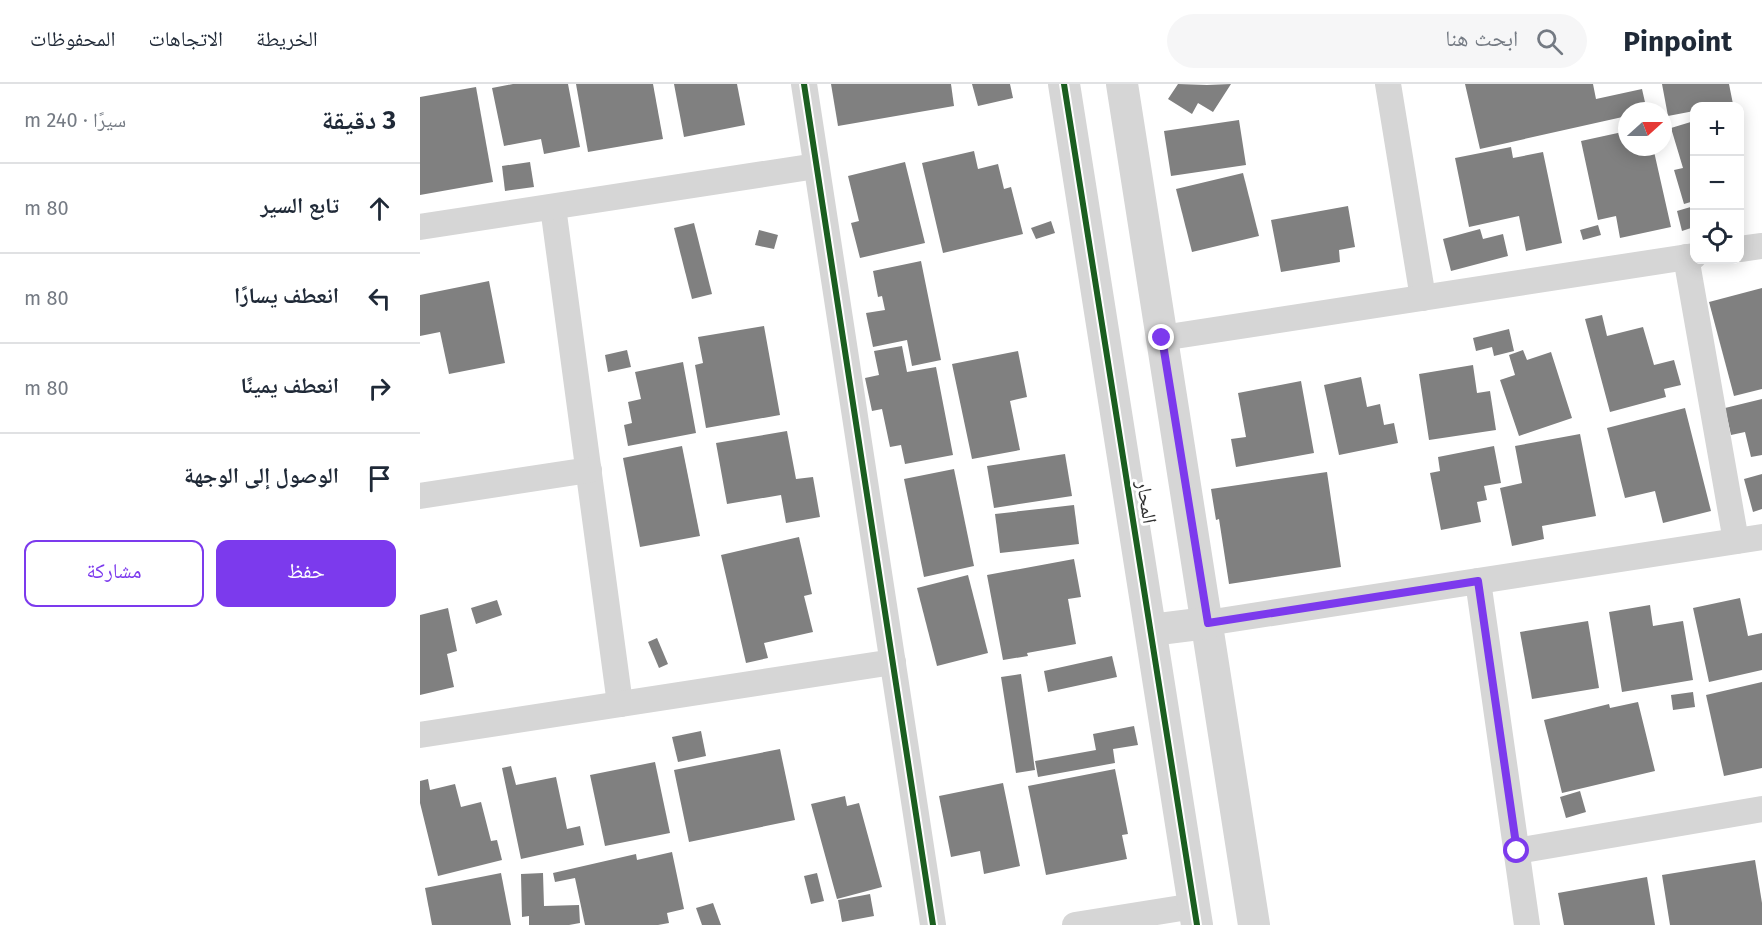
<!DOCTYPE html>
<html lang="ar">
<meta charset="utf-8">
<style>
body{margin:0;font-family:"Fira Sans","Noto Naskh Arabic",sans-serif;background:#f6f6f7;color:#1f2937;direction:rtl}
.controls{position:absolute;right:18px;top:18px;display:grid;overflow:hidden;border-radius:12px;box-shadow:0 3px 15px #0003}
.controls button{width:54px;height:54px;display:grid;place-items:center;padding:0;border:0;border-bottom:2px solid #e0e1e3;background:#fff;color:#1f2937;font:30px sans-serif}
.compass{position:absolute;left:1198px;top:18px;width:54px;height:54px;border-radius:50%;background:#fff;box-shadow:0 3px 15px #0003;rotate:69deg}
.stop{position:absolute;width:18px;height:18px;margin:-14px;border:4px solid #7c3aed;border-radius:50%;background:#fff}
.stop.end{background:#7c3aed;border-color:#fff;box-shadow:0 2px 6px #0008}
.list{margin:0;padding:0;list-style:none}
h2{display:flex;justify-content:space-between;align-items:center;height:78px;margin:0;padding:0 24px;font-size:26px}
h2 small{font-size:20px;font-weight:400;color:#747a83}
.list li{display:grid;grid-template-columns:39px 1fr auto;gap:18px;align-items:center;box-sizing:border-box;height:90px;padding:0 24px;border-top:2px solid #e0e1e3}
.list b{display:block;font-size:22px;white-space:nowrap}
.list em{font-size:20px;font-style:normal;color:#747a83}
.actions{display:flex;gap:12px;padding:18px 24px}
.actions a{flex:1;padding:14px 0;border:2px solid #7c3aed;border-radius:12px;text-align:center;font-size:21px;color:#7c3aed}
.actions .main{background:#7c3aed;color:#fff}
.icon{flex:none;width:33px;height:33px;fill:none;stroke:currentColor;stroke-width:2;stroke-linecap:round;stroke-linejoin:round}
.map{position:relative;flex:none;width:1342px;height:841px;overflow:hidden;direction:ltr}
header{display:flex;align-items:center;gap:36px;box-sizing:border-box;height:84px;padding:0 30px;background:#fff;border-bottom:2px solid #e0e1e3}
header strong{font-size:28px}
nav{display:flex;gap:33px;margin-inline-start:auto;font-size:21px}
.search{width:420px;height:54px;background:#f6f6f7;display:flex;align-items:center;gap:15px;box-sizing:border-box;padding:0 21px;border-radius:33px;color:#747a83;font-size:22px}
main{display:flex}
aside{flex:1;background:#fff}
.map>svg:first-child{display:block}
.building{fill:#808080}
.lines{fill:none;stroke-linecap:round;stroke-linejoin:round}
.minor{stroke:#d6d6d6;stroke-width:26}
.tertiary{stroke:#d6d6d6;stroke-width:32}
.cycleway-casing{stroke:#fff;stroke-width:10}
.cycleway{stroke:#1b5e20;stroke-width:6}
.route{stroke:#7c3aed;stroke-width:8}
.labels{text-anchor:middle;stroke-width:6;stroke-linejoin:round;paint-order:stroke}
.street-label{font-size:20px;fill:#323232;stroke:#fff}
</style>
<header>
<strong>Pinpoint</strong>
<div class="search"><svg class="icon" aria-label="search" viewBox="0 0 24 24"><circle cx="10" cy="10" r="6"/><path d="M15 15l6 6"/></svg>ابحث هنا</div>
<nav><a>الخريطة</a><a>الاتجاهات</a><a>المحفوظات</a></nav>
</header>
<main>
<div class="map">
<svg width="1342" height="841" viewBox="0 0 1342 841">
<rect width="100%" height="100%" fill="#fff"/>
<g class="building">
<polygon points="93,0 148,0 160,63 124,70 121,55 84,62 72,4"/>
<polygon points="156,0 233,0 243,55 168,68"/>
<polygon points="254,0 317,0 325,41 264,53"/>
<polygon points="411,0 531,0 534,22 418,42"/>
<polygon points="552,0 590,0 593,14 558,22"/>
<polygon points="758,0 787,1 811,0 793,28 778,19 772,30 748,15"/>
<polygon points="1045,0 1173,0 1176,15 1222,5 1227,27 1207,27 1207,32 1060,65"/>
<polygon points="1242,0 1309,0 1313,20 1300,22 1274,22 1274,27 1248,32"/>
<polygon points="56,3 73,98 0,111 0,13"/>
<polygon points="819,36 826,81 751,92 744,47"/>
<polygon points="1274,37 1274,117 1264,120 1254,86 1263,84 1251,44"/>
<polygon points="1207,47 1207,63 1233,63 1251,143 1200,154 1196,132 1178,136 1161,57"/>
<polygon points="1091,63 1093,74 1123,68 1142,159 1106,167 1099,132 1049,143 1035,74"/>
<polygon points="554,67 558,85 578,80 584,105 591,103 603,150 523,169 502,79"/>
<polygon points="110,78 114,103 85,107 82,82"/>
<polygon points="485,78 505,159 440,174 431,139 439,137 428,92"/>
<polygon points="823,89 839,152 772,168 756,105"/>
<polygon points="928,122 935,163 919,166 920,178 861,188 851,136"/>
<polygon points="1274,122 1274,143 1262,147 1257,127"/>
<polygon points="631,137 635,149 616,155 611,144"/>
<polygon points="274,139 292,210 272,215 254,144"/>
<polygon points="1178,141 1181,151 1163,156 1160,146"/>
<polygon points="1060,145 1063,155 1083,150 1088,172 1031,187 1023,155"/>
<polygon points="339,146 358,151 354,165 335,161"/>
<polygon points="501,177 521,276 492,282 487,256 453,263 446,229 465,226 462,212 458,213 453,187"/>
<polygon points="69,197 85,279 29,290 20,248 0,252 0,211"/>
<polygon points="1342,204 1342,305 1314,312 1289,218"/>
<polygon points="1182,231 1187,252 1223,243 1234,281 1254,276 1261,301 1244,305 1246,313 1190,328 1165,235"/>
<polygon points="344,242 360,331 286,344 275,281 283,279 278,253"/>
<polygon points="1089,245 1094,267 1074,272 1072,263 1056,267 1053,254"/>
<polygon points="482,262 487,288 516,283 533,371 485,380 481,361 470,363 462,325 452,327 445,294 459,291 454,267"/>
<polygon points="207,266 211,283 188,288 185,271"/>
<polygon points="1103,266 1107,276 1131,268 1152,334 1099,352 1080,296 1095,291 1089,271"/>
<polygon points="598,267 607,313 590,317 600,366 552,375 532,280"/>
<polygon points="263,278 276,349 208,362 204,341 212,339 208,318 221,315 215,288"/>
<polygon points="1053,281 1057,309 1070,307 1076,346 1009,356 999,290"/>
<polygon points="941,293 947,323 960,320 964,341 974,339 978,359 919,371 904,301"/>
<polygon points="881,297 894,369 816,383 811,355 826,353 818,309"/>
<polygon points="1342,315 1342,371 1331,373 1325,348 1311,351 1305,324"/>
<polygon points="1265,324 1291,427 1243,439 1235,407 1205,414 1187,344"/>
<polygon points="367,347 376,395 393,393 400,433 366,439 361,411 307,420 296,359"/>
<polygon points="1160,350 1176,432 1122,442 1124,455 1092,462 1080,404 1102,399 1095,362"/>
<polygon points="262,362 280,452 220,463 203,374"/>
<polygon points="1074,362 1081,399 1064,402 1067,416 1057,418 1061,438 1021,446 1010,389 1020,387 1018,373"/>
<polygon points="645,370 652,412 574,424 567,382"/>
<polygon points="534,385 554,482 504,493 484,395"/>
<polygon points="907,388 921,483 809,500 799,435 796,436 791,405"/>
<polygon points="1342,390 1342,425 1333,428 1324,395"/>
<polygon points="654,421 659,460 580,469 575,430"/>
<polygon points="379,453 392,510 384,512 393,548 344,559 348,574 326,579 301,471"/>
<polygon points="654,475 661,513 648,515 656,560 607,569 608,572 583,576 567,491"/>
<polygon points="548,491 568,569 517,582 497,504"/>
<polygon points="1320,514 1328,552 1342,549 1342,586 1289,598 1273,524"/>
<polygon points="77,516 82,531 56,540 51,524"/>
<polygon points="1230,521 1233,542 1263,537 1273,596 1202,608 1189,528"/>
<polygon points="28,524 37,567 27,570 34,603 0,611 0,531"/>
<polygon points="1168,537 1179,604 1112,615 1100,548"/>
<polygon points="237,554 248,580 239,584 228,558"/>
<polygon points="692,572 697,593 628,608 624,587"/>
<polygon points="601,590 615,686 596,689 581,593"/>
<polygon points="1342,598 1342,684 1304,692 1286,611"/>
<polygon points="1273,608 1275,623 1253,626 1251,611"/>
<polygon points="1218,618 1235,687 1142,709 1124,636 1189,620 1190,624"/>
<polygon points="714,642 718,661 693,665 695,679 618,693 615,677 676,666 673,650"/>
<polygon points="281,647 286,672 258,678 252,653"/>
<polygon points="360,665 375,736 269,758 254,686"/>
<polygon points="235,678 250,749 185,762 170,691"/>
<polygon points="91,682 96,701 136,693 147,745 160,742 164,761 101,775 82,684"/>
<polygon points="695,685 708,750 702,751 707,775 626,791 608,702"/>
<polygon points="8,695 10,706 35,700 41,723 61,718 71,757 77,756 82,776 18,792 0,719 0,697"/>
<polygon points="583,699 600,782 564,790 560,767 531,773 519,712"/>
<polygon points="1160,707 1166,728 1146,734 1140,713"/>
<polygon points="425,712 427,722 439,719 462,803 417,815 391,720"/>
<polygon points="252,768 264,825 247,829 249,839 238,841 165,841 155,794 135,798 133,789 216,770 217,776"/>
<polygon points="1335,776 1342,819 1342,841 1250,841 1242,791"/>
<polygon points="81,789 91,841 12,841 5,804"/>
<polygon points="123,789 124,822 159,821 160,839 149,841 109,841 109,832 102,833 101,790"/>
<polygon points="397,789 404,817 391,820 384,792"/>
<polygon points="1227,793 1235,841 1144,841 1138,809"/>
<polygon points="450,810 454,832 422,838 418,816"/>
<polygon points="293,819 301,841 282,841 276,824"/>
</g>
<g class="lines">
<g class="minor">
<polyline points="384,0 513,841"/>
<polyline points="968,0 1003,214"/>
<polyline points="133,123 200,620"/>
<polyline points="0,143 396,82"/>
<polyline points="1320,165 1342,162"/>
<polyline points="1266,173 1316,457"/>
<polyline points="742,254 1274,172"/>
<polyline points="0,412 169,386"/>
<polyline points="1058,497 1107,841"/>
<polyline points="787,539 1342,453"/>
<polyline points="0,651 473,578"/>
<polyline points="1097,767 1342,725"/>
<polyline points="655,841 774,822"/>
</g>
<g class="tertiary">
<polyline points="644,0 777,841"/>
<polyline points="702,0 834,841"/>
<polyline points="731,546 787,539"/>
</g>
<defs>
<g id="cycleway">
<polyline points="384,0 513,841"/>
<polyline points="644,0 777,841"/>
</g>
</defs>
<use href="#cycleway" class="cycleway-casing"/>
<use href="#cycleway" class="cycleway"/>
</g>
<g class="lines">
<polyline class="route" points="742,254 788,539 1058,497 1097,767"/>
</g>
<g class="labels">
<g class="street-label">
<text transform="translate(727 418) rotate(81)" y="7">المحار</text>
</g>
</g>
</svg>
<div class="controls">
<button>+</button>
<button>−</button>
<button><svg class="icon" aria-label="locate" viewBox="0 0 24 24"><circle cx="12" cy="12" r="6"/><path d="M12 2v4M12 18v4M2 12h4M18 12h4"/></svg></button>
</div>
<svg class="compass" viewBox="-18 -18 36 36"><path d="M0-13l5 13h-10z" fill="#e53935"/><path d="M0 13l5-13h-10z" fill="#747a83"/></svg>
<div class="stop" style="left:1097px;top:767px"></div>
<div class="stop end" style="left:742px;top:254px"></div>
</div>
<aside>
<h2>3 دقيقة<small>سيرًا · 240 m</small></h2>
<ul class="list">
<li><svg class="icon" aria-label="ahead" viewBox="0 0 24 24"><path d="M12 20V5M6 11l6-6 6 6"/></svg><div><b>تابع السير</b></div><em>80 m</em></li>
<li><svg class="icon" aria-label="left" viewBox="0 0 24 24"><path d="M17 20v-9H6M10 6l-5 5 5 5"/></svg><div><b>انعطف يسارًا</b></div><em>80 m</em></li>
<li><svg class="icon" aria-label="right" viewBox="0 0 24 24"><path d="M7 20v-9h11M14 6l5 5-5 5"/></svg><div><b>انعطف يمينًا</b></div><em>80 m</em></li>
<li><svg class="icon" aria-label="arrive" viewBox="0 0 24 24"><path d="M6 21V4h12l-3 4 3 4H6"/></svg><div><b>الوصول إلى الوجهة</b></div></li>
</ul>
<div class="actions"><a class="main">حفظ</a><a>مشاركة</a></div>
</aside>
</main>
